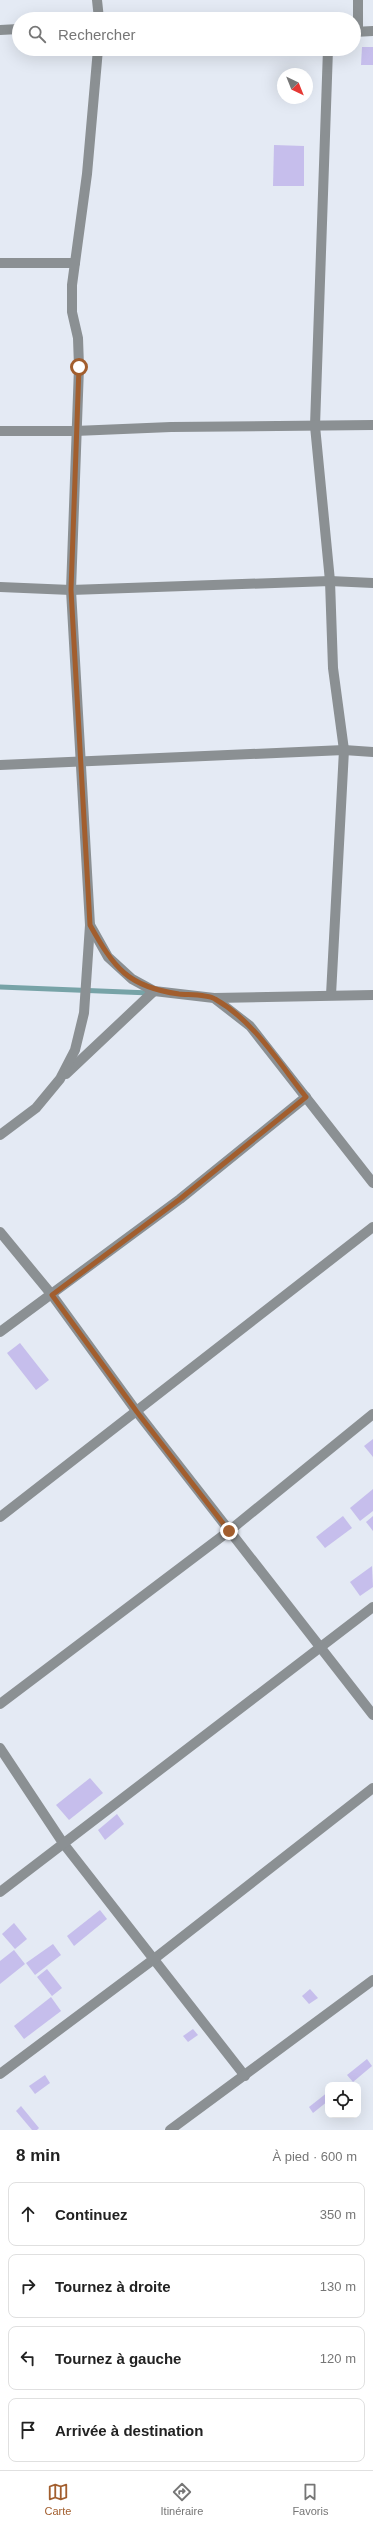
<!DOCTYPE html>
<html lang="fr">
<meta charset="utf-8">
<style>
body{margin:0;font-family:Helvetica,sans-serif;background:#f2f2f2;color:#222}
.controls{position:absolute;right:12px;bottom:12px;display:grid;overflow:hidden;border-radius:8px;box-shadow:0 4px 16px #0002}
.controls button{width:36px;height:36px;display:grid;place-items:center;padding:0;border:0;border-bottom:1px solid #e0e0e0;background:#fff;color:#222;font:20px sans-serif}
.compass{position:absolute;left:277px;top:68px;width:36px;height:36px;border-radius:50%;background:#fff;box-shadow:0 4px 16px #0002;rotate:137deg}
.stop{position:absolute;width:12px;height:12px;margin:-9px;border:3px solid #a25e2e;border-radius:50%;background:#fff}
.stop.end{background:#a25e2e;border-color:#fff;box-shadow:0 1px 4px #0008}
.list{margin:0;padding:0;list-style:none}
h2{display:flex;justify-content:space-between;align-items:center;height:52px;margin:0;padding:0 16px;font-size:17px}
h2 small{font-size:13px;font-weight:400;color:#767676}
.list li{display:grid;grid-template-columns:26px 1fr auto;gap:12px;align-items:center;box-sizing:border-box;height:64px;margin:0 8px 8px;padding:0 8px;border:1px solid #e0e0e0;border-radius:8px}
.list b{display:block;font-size:15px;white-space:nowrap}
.list em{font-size:13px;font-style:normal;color:#767676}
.icon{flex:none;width:22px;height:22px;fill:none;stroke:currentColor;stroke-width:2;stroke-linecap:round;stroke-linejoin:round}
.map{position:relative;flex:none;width:373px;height:2130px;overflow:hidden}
.search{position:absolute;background:#fff;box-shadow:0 4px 16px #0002;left:12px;right:12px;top:12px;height:44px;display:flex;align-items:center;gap:10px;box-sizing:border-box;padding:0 14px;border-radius:22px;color:#767676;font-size:15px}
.sheet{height:340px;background:#fff}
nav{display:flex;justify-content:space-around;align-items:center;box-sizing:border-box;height:56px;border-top:1px solid #e0e0e0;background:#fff;font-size:11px;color:#767676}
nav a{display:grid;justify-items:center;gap:2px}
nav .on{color:#a25e2e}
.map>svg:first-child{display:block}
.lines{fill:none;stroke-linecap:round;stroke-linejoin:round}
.stream{stroke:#77a3a7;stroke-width:5}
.building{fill:#c6beec}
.minor{stroke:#8b9093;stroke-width:10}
.route{stroke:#a25e2e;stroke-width:5}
</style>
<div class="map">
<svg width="373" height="2130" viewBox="0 0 373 2130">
<rect width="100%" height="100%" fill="#e4eaf4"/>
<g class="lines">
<polyline class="stream" points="0,987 150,993"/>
</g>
<g class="building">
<polygon points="362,47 373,47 373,65 361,65"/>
<polygon points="274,145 304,146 304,186 273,186"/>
<polygon points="20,1343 49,1380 36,1390 7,1353"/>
<polygon points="373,1439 373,1457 364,1446"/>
<polygon points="373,1489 373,1511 360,1521 350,1508"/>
<polygon points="343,1516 352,1528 325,1548 316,1537"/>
<polygon points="373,1516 373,1531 366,1522"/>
<polygon points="372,1566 373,1587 360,1596 350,1582"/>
<polygon points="90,1778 103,1793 69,1820 56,1805"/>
<polygon points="117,1814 124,1824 105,1840 98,1830"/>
<polygon points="100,1910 107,1919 74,1946 67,1936"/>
<polygon points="14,1923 27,1939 15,1949 2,1934"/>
<polygon points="53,1944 61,1955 35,1975 26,1963"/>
<polygon points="14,1950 25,1964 0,1984 0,1961"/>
<polygon points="47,1969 62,1988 52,1996 37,1977"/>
<polygon points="310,1989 318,1998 309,2004 302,1996"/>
<polygon points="51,1997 61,2011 24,2039 14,2026"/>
<polygon points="193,2029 198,2035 188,2042 183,2036"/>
<polygon points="367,2059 372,2066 353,2082 347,2075"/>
<polygon points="45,2075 50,2083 35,2094 29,2086"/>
<polygon points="328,2092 328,2101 313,2113 309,2107"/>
<polygon points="21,2106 39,2128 37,2130 32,2130 16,2111"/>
</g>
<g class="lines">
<g class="minor">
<polyline points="97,0 99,19"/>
<polyline points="0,30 19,29"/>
<polyline points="354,32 373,31"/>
<polyline points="358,32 358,0"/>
<polyline points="328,49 315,426 330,581 333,668 344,750 331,995"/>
<polyline points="0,263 75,263"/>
<polyline points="0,431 75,431 171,427 373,425"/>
<polyline points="0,587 71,590 330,581 373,583"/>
<polyline points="0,765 344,750 373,752"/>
<polyline points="90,925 108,957 132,979 154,991 214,998 250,1026 373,1183"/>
<polyline points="214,998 373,995"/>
<polyline points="66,1074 154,991"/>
<polyline points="0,1135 36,1108 60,1079 75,1050 84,1013 90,925 71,590 79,367 78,338 72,312 72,285 87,174 98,49"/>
<polyline points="0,1232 52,1295 137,1412 373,1715"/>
<polyline points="0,1332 180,1199 306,1097"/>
<polyline points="0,1517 373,1227"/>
<polyline points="0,1704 229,1531 373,1414"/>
<polyline points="0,1748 63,1843 245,2076"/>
<polyline points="0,1892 373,1607"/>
<polyline points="0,2074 154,1959 373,1788"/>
<polyline points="170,2130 373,1980"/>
</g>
</g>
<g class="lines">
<path class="route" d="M79,367L71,590L90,925C114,968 128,987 179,994C189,995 207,994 215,999C254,1021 279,1063 306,1097L180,1199L52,1295L137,1412L229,1531"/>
</g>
</svg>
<div class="controls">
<button><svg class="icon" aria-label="locate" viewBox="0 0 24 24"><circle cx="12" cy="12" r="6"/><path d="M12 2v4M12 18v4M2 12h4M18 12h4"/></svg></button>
</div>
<svg class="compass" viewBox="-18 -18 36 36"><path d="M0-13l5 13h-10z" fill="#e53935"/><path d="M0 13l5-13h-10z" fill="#767676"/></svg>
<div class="stop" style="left:79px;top:367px"></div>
<div class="stop end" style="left:229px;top:1531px"></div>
<div class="search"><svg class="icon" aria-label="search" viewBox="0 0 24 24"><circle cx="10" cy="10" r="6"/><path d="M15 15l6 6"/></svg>Rechercher</div>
</div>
<section class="sheet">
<h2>8 min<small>À pied · 600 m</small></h2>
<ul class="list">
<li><svg class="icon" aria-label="ahead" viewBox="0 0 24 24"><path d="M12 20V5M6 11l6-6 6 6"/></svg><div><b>Continuez</b></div><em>350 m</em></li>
<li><svg class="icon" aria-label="right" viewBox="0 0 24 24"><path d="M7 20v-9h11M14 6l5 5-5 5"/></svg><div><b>Tournez à droite</b></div><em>130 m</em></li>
<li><svg class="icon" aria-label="left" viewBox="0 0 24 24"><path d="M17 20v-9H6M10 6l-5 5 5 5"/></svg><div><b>Tournez à gauche</b></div><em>120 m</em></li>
<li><svg class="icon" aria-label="arrive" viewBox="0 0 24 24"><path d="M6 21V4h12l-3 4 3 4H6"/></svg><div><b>Arrivée à destination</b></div></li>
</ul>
</section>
<nav>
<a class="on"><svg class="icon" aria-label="map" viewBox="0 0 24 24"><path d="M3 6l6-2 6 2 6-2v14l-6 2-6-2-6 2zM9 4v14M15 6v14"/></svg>Carte</a>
<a><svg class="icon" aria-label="directions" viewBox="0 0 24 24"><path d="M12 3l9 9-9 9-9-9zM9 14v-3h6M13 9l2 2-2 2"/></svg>Itinéraire</a>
<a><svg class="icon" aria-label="saved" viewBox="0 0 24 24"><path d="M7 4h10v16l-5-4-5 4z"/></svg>Favoris</a>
</nav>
